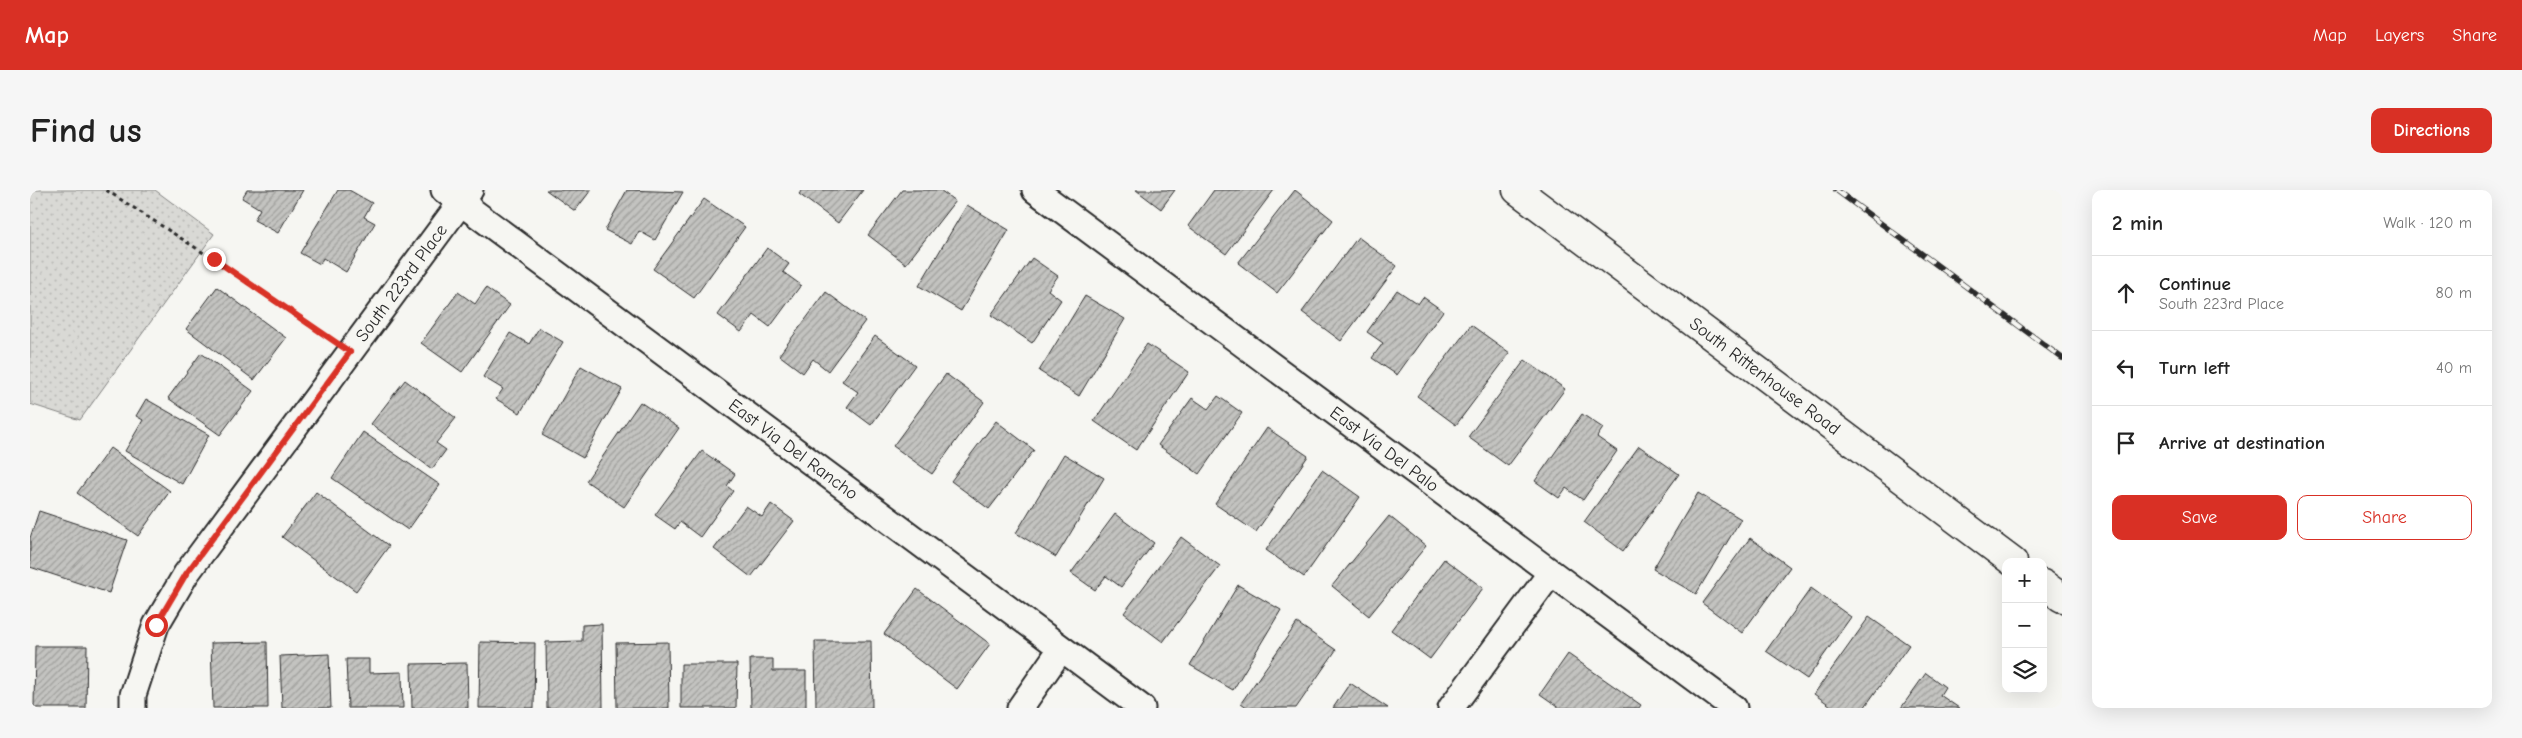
<!DOCTYPE html>
<meta charset="utf-8">
<style>
body{margin:0;font-family:"Comic Neue",sans-serif;background:#f6f6f6;color:#222}
.controls{position:absolute;right:15px;bottom:15px;display:grid;overflow:hidden;border-radius:10px;box-shadow:0 5px 20px #0002}
.controls button{width:45px;height:45px;display:grid;place-items:center;padding:0;border:0;border-bottom:1px solid #e0e0e0;background:#fff;color:#222;font:25px sans-serif}
.stop{position:absolute;width:15px;height:15px;margin:-11px;border:4px solid #d93025;border-radius:50%;background:#fff}
.stop.end{background:#d93025;border-color:#fff;box-shadow:0 1px 5px #0008}
.list{margin:0;padding:0;list-style:none}
h2{display:flex;justify-content:space-between;align-items:center;height:65px;margin:0;padding:0 20px;font-size:21px}
h2 small{font-size:16px;font-weight:400;color:#767676}
.list li{display:grid;grid-template-columns:32px 1fr auto;gap:15px;align-items:center;box-sizing:border-box;height:75px;padding:0 20px;border-top:1px solid #e0e0e0}
.list b{display:block;font-size:19px;white-space:nowrap}
.list p{margin:0;font-size:16px;white-space:nowrap;color:#767676}
.list em{font-size:16px;font-style:normal;color:#767676}
.actions{display:flex;gap:10px;padding:15px 20px}
.actions a{flex:1;padding:11px 0;border:1px solid #d93025;border-radius:10px;text-align:center;font-size:18px;color:#d93025}
.actions .main{background:#d93025;color:#fff}
.icon{flex:none;width:28px;height:28px;fill:none;stroke:currentColor;stroke-width:2;stroke-linecap:round;stroke-linejoin:round}
.map{position:relative;flex:none;width:2032px;height:518px;overflow:hidden;border-radius:10px}
header{display:flex;align-items:center;gap:30px;box-sizing:border-box;height:70px;padding:0 25px;background:#d93025;color:#fff}
header strong{font-size:24px}
nav{display:flex;gap:28px;margin-inline-start:auto;font-size:18px}
.intro{display:flex;align-items:center;justify-content:space-between;box-sizing:border-box;height:120px;padding:0 30px}
h1{margin:0;font-size:35px}
.button{padding:12px 22px;border-radius:10px;background:#d93025;color:#fff;font-size:18px;font-weight:700}
main{display:flex;gap:30px;padding:0 30px}
aside{flex:1;background:#fff;border-radius:10px;box-shadow:0 5px 20px #0002}
.map>svg:first-child{display:block}
.park{fill:url(#park-dots);stroke:#828280}
.building{fill:url(#building-hatch);stroke:#2b2b2b}
.lines{fill:none;stroke-linecap:round;stroke-linejoin:round}
.minor-casing{stroke:#2b2b2b;stroke-width:29}
.secondary-casing{stroke:#2b2b2b;stroke-width:31}
.path{stroke:#2b2b2b;stroke-width:3;stroke-dasharray:4 4;stroke-linecap:butt}
.minor{stroke:#f6f6f2;stroke-width:25}
.secondary{stroke:#f6f6f2;stroke-width:28}
.rail-casing{stroke:#2b2b2b;stroke-width:5.5}
.rail{stroke:#f6f6f2;stroke-width:4;stroke-dasharray:11;stroke-linecap:butt}
.route{stroke:#d93025;stroke-width:6}
.labels{text-anchor:middle;stroke-width:4;stroke-linejoin:round;paint-order:stroke}
.street-label{font-size:18px;fill:#2b2b2b;stroke:#f6f6f2}
</style>
<header>
<strong>Map</strong>
<nav><a>Map</a><a>Layers</a><a>Share</a></nav>
</header>
<div class="intro"><h1>Find us</h1><a class="button">Directions</a></div>
<main>
<div class="map">
<svg width="2032" height="518" viewBox="0 0 2032 518">
<defs>
<pattern id="park-dots" width="8" height="8" patternUnits="userSpaceOnUse" patternTransform="scale(1.25)"><rect width="8" height="8" fill="#d9d9d5"/><path d="M2 2h.1M6 6h.1" fill="none" stroke="#babab7" stroke-width="1.8" stroke-linecap="round"/></pattern>
<pattern id="building-hatch" width="6" height="6" patternUnits="userSpaceOnUse" patternTransform="scale(1.25)"><rect width="6" height="6" fill="#c3c3c0"/><path d="M-1 1l2-2M0 6l6-6M5 7l2-2" fill="none" stroke="#9f9f9c"/></pattern>
</defs>
<rect width="100%" height="100%" fill="#f6f6f2"/>
<filter id="ink" filterUnits="userSpaceOnUse"><feTurbulence type="fractalNoise" baseFrequency=".02" numOctaves="2"/><feDisplacementMap in="SourceGraphic" scale="10" xChannelSelector="R" yChannelSelector="G"/><feConvolveMatrix kernelMatrix="1 2 1 2 8 2 1 2 1" color-interpolation-filters="sRGB"/></filter>
<g filter="url(#ink)">
<polygon class="park" points="0,0 125,0 184,44 50,230 0,214"/>
<g class="building">
<polygon points="217,0 273,0 248,43 224,30 230,19 212,8"/>
<polygon points="308,0 319,0 342,13 334,27 345,33 316,82 293,68 290,74 270,63"/>
<polygon points="516,0 561,0 545,21"/>
<polygon points="597,0 653,2 625,50 609,41 602,54 575,40"/>
<polygon points="772,0 833,0 808,33 769,4"/>
<polygon points="872,0 910,0 925,11 876,74 838,45"/>
<polygon points="1106,0 1145,0 1131,19"/>
<polygon points="1184,0 1244,0 1196,64 1158,36"/>
<polygon points="1265,0 1303,30 1247,103 1208,73"/>
<polygon points="674,9 715,37 664,108 623,79"/>
<polygon points="937,15 979,40 931,121 889,96"/>
<polygon points="1328,47 1367,76 1311,151 1272,122"/>
<polygon points="737,58 759,74 753,82 771,95 740,137 724,125 711,142 688,125"/>
<polygon points="1002,68 1028,86 1018,100 1031,110 1002,153 961,125"/>
<polygon points="187,97 256,148 224,190 156,139"/>
<polygon points="456,98 480,115 432,182 391,153 428,102 445,114"/>
<polygon points="1367,100 1388,114 1393,107 1413,121 1367,185 1342,168 1353,153 1337,142"/>
<polygon points="796,102 835,131 798,181 783,169 773,183 749,165"/>
<polygon points="1055,106 1095,129 1049,206 1009,181"/>
<polygon points="1441,135 1480,163 1426,235 1387,206"/>
<polygon points="509,138 533,152 490,223 466,209 473,199 453,187 480,143 499,154"/>
<polygon points="845,146 885,175 841,235 817,217 828,202 812,191"/>
<polygon points="1117,154 1159,182 1106,260 1064,231"/>
<polygon points="171,163 223,201 190,245 138,208"/>
<polygon points="1495,170 1535,199 1478,276 1438,247"/>
<polygon points="551,176 592,199 553,268 512,245"/>
<polygon points="916,184 954,212 902,284 863,256"/>
<polygon points="375,190 426,228 406,253 416,260 402,279 341,234"/>
<polygon points="1188,206 1212,223 1169,284 1128,255 1162,208 1178,219"/>
<polygon points="116,209 179,245 152,294 95,261 113,230 106,226"/>
<polygon points="610,212 649,238 594,317 556,291"/>
<polygon points="1552,224 1573,238 1567,247 1587,261 1553,310 1536,298 1529,308 1505,291"/>
<polygon points="966,231 1004,260 959,319 921,291"/>
<polygon points="1237,238 1278,266 1226,342 1185,314"/>
<polygon points="333,242 410,295 378,340 302,288"/>
<polygon points="1609,256 1649,284 1593,361 1554,332"/>
<polygon points="80,258 140,301 108,346 47,303"/>
<polygon points="672,261 705,284 697,296 703,301 670,347 650,332 645,339 625,325"/>
<polygon points="1034,264 1074,288 1026,367 986,343"/>
<polygon points="1292,280 1330,307 1274,387 1236,360"/>
<polygon points="286,302 359,356 326,401 252,347"/>
<polygon points="1668,303 1711,329 1666,404 1623,379"/>
<polygon points="741,314 764,331 721,387 684,359 716,316 732,327"/>
<polygon points="9,321 97,350 79,403 0,377 0,348"/>
<polygon points="1085,324 1124,353 1091,397 1076,386 1065,400 1041,383"/>
<polygon points="1359,326 1396,356 1339,426 1302,396"/>
<polygon points="1151,347 1190,376 1133,452 1094,423"/>
<polygon points="1720,348 1760,377 1712,443 1672,413"/>
<polygon points="1414,369 1453,398 1400,469 1361,440"/>
<polygon points="1208,395 1251,420 1203,500 1160,475"/>
<polygon points="1781,398 1821,427 1777,489 1736,461"/>
<polygon points="887,399 960,454 927,499 854,444"/>
<polygon points="1839,427 1879,455 1834,518 1804,518 1784,504"/>
<polygon points="1267,433 1306,460 1266,518 1218,518 1211,513"/>
<polygon points="572,434 573,518 517,518 516,452 552,451 552,435"/>
<polygon points="785,451 841,451 842,518 786,518"/>
<polygon points="237,452 238,518 183,518 181,453"/>
<polygon points="450,452 505,453 504,518 449,518"/>
<polygon points="638,452 639,518 587,518 586,453"/>
<polygon points="5,456 57,456 56,518 4,518"/>
<polygon points="299,464 301,518 252,518 250,466"/>
<polygon points="1538,464 1611,515 1609,518 1530,518 1510,504"/>
<polygon points="316,469 339,469 339,483 372,482 373,518 318,518"/>
<polygon points="720,469 743,469 743,481 776,481 776,518 721,518"/>
<polygon points="437,473 438,518 382,518 381,474"/>
<polygon points="651,474 707,474 706,518 651,518"/>
<polygon points="1896,483 1915,497 1910,505 1929,518 1871,518"/>
<polygon points="1320,493 1358,518 1303,518"/>
</g>
<g class="lines">
<defs>
<g id="minor">
<path id="s1" d="M414,0L1112,518"/>
<path id="s2" d="M1005,0L1704,518"/>
<path id="s3" d="M103,518V505L126,435L156,384L440,0"/>
<polyline points="990,518 1031,459"/>
<polyline points="1421,518 1520,384"/>
</g>
<g id="secondary">
<path id="s4" d="M1487,0L1983,372"/>
<polyline points="2013,394 2032,408"/>
</g>
</defs>
<use href="#minor" class="minor-casing"/>
<use href="#secondary" class="secondary-casing"/>
<polyline class="path" points="76,0 183,69 298,147"/>
<use href="#minor" class="minor"/>
<use href="#secondary" class="secondary"/>
<defs>
<polyline id="rail" points="1806,0 2032,168"/>
</defs>
<use href="#rail" class="rail-casing"/>
<use href="#rail" class="rail"/>
</g>
</g>
<g class="lines" filter="url(#ink)">
<polyline class="route" points="126,435 156,384 320,162 184,69"/>
</g>
<g class="labels">
<g class="street-label">
<text dy="6" stroke="none"><textPath href="#s3" startOffset="508">South 223rd Place</textPath></text>
<text dy="6" stroke="none"><textPath href="#s4" startOffset="310">South Rittenhouse Road</textPath></text>
<text dy="6" stroke="none"><textPath href="#s1" startOffset="435">East Via Del Rancho</textPath></text>
<text dy="6" stroke="none"><textPath href="#s2" startOffset="435">East Via Del Palo</textPath></text>
</g>
</g>
</svg>
<div class="controls">
<button>+</button>
<button>−</button>
<button><svg class="icon" aria-label="layers" viewBox="0 0 24 24"><path d="M12 4l9 5-9 5-9-5zM3 14l9 5 9-5"/></svg></button>
</div>
<div class="stop" style="left:126px;top:435px"></div>
<div class="stop end" style="left:184px;top:69px"></div>
</div>
<aside>
<h2>2 min<small>Walk · 120 m</small></h2>
<ul class="list">
<li><svg class="icon" aria-label="ahead" viewBox="0 0 24 24"><path d="M12 20V5M6 11l6-6 6 6"/></svg><div><b>Continue</b><p>South 223rd Place</p></div><em>80 m</em></li>
<li><svg class="icon" aria-label="left" viewBox="0 0 24 24"><path d="M17 20v-9H6M10 6l-5 5 5 5"/></svg><div><b>Turn left</b></div><em>40 m</em></li>
<li><svg class="icon" aria-label="arrive" viewBox="0 0 24 24"><path d="M6 21V4h12l-3 4 3 4H6"/></svg><div><b>Arrive at destination</b></div></li>
</ul>
<div class="actions"><a class="main">Save</a><a>Share</a></div>
</aside>
</main>
